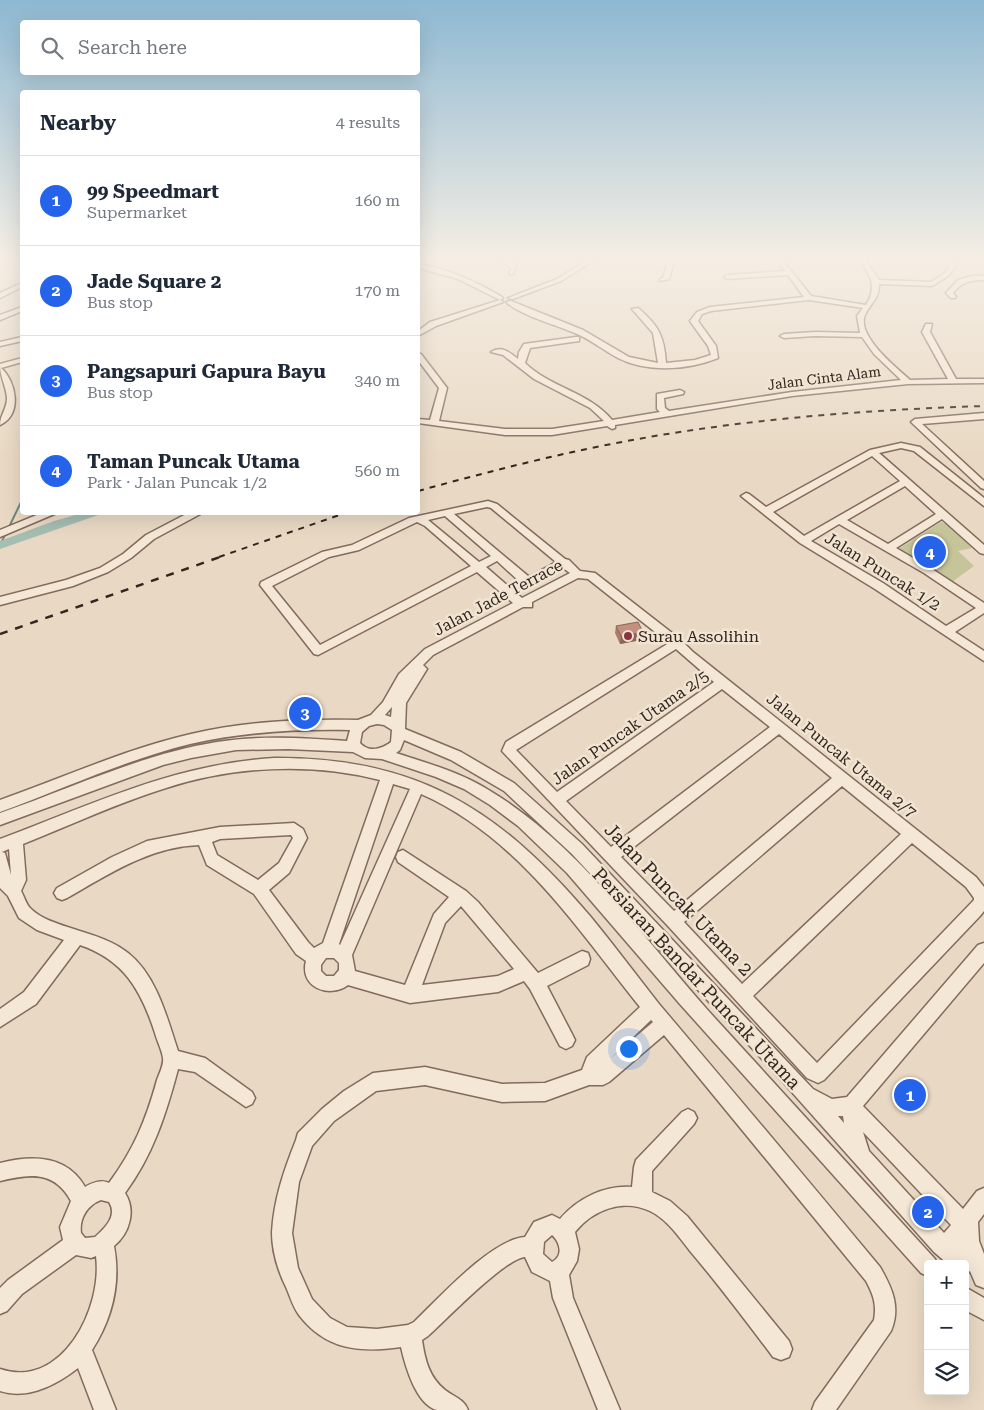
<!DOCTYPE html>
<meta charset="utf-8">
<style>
body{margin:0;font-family:"Roboto Serif",serif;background:#f2f2f3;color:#1f2937}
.controls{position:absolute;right:15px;bottom:15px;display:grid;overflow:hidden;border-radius:5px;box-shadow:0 5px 20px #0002}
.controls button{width:45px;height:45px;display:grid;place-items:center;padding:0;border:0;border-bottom:1px solid #e0e1e3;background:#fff;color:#1f2937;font:25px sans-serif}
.you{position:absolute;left:628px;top:1048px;width:18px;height:18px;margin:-12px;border:4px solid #fff;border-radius:50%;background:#1a73e8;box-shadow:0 0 0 8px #1a73e833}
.badge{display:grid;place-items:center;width:32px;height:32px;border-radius:50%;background:#2563eb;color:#fff;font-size:16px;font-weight:700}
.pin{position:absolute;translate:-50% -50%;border:2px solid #fff;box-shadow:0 1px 5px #0006}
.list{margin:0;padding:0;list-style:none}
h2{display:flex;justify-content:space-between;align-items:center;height:65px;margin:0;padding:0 20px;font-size:21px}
h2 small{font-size:16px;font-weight:400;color:#747a83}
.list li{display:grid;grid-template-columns:32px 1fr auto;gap:15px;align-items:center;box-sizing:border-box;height:90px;padding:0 20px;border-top:1px solid #e0e1e3}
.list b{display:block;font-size:19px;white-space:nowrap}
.list p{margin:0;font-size:16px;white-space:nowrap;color:#747a83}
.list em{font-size:16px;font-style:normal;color:#747a83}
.icon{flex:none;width:28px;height:28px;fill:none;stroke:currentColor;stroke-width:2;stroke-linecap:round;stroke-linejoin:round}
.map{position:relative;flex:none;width:984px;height:1410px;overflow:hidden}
.search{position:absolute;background:#fff;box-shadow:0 5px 20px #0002;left:20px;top:20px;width:400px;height:55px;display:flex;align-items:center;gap:12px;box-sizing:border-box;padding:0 18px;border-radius:5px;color:#747a83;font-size:19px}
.panel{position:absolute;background:#fff;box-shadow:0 5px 20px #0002;left:20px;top:90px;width:400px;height:425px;border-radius:5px}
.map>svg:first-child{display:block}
.green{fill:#c6c599}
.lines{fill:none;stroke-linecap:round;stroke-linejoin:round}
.stream{stroke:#6d8a7e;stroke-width:2}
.river{fill:#a5bdb2;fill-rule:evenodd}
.minor-casing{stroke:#826b5c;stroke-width:3}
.minor{fill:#f5e7d6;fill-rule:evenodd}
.rail-far1{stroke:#33261f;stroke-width:2;stroke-dasharray:6 6;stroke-linecap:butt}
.rail{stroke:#33261f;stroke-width:2.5;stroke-dasharray:8 8;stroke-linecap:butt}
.wall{fill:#a97c6c}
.shaded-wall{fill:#896558}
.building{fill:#c4907d;stroke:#896558}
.poi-dot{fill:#8b3240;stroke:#f1e4d2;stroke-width:2}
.labels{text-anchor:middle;stroke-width:5;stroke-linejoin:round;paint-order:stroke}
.far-street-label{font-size:14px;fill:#33261f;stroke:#f1e4d2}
.street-label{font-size:16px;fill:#33261f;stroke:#f1e4d2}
.poi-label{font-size:16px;fill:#33261f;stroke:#f1e4d2;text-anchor:start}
.near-street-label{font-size:19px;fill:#33261f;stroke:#f1e4d2}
</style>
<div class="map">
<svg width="984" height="1410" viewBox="0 0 984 1410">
<rect width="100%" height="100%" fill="#e9d9c4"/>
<polygon class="green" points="941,522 948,525 972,548 958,551 974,566 952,582 902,552 900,548"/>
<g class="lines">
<g class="stream">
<polyline points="9,527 22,500"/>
<polyline points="0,545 5,535"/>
</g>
<polygon class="river" points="86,512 107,512 0,549 0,541 54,521"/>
<defs>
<g id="minor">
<polygon points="498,258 505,258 516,266 513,274 509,274 511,268"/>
<polygon points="591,258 598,258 561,281 513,299 508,298 557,279"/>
<polygon points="669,258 675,258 669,279 660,281 660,279 663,278"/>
<path d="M775,258H781L811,296L866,305C878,286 870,274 858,258H864L879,280L931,282L944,274L950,266L943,258H950L956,266L948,276L932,286L879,284C880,298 870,304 865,315C856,336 897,368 910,380L948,379L922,332L926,324H932L930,332L956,379H984V383L908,384L792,396L615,425V428L612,429L607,426L552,435H505L418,423V419L430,420L439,388L418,360V354H421L447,388L439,421L505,429H552L604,421L590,408L534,379L503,355L491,352C502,345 510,353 518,359L519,352L524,344L576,337H579V341L530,348L525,363C551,388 589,392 612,420L660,412L657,409V394L680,390L684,392L683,394L664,398L665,408L669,411L792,392L901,380L874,354L862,337L815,336L784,338L780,336L784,334L815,332L860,333L857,316L863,308L809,300L711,311L702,314L698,321L716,346L718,358C688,370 647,373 618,358C603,350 590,339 575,333C554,324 522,316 506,302L511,301L583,330L629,357L658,363L653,333L632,309L638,308C659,326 664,336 666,363L695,360L711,355L708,346L690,321L697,312L710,307L804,297L788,275L727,279L724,277L727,275L785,271Z"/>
<path d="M418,264C449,269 475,281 502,297L503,298L500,300L503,302L436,326L418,336V331L430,322L500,300L458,279L418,268Z"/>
<path d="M972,276H984V280C970,280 962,282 953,293L956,297L955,298H951L946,293L958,280Z"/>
<polygon points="22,283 22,287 0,298 0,293"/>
<polygon points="22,307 22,311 0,320 0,315"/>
<polygon points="22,337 22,341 0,346 0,342"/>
<path d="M22,358V362L1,368C16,381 23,415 0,425C0,415 7,409 7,398C6,385 0,378 0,364Z"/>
<polygon points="984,413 984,419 922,424 984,481 984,489 981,488 911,422 915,419"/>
<path d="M901,443L920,447L984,498V506L914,451L901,448L879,453L984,545V554L980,553L942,519L896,548L932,569L984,603V613L955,632L984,651V661L875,589L800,543L741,496L746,493L749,494L766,507L870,450ZM872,456L900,481L804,536L773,512ZM905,486L936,514L888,544L847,520ZM839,524L924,573L976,608L946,626L883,583L811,541Z"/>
<path d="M488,501L497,504L565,559L569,560L580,571L595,573L681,640L693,652L976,877L984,887V911L980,916L824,1080L818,1083L807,1078L668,926L502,751L506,742L669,643L588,579L578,578L532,602V607H523L433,655L423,665L427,669L406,703L405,729L461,752L514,783L582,844L813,1089L832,1099L847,1097L978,945L984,943V963L863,1106L963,1209L977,1191L984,1188V1214L978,1222L979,1241L984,1254V1288L976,1285L970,1271L965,1274V1264H948L934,1252L774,1072L572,854L504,791L451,760L404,740L400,750L396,753C427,763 459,772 487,789C577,842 644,939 713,1016C787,1097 861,1178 935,1259L937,1264H928V1276L921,1273L679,1003L567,873L518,826L490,805L464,789L436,777L382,759L365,758L353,752L288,749L236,750L191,758L163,765L0,825V813C72,788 142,754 217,742C260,735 304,738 347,741L350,730C296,729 243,732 190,744C125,760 63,789 0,812V800C63,778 125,749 191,734C246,721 302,719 358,720L371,715L383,702L399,674L425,649L513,603L477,572L318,655L314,654L260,585L261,582L322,552L352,545L409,518ZM487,507L491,508L556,562L531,576H528L454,514ZM445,516L491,556L479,562L428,520ZM417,522L425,526L471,566L320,645L272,586L329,557L359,550ZM497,561L521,583C537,587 550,575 563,568L570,573L522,598L486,567ZM676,649L714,682L557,792L516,750ZM722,689L770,727L611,847L566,801ZM392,707L391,717L385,715ZM377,724L384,725L392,730L391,742C382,749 369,753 360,743L362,732L369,726ZM779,734L832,778L674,911L621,857ZM842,786L901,834L742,984L684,922ZM912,843L966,887L974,898V900L817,1063L753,996ZM838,1116H843L844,1123ZM863,1132L951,1225L944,1233L869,1151Z"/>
<polygon points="44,512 59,512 0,537 0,530"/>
<polygon points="190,512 204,512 154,539 131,558 108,572 73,586 0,605 0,597 66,580 100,568 123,554 146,535"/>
<path d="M274,758C417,757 499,809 590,916C614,945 636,975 659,1004C733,1091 807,1179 880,1267C892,1288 901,1307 891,1331L836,1410H812L815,1402L874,1320C877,1304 873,1294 866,1281L664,1035L609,1082L603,1085H589L545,1101L502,1102L425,1085L376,1091L334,1121L312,1146L299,1182L292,1233L298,1268L312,1299L330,1318L347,1327L377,1329L408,1325L414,1322C439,1298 492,1239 525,1237L534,1222L552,1215L560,1219C578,1198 605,1185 632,1187L634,1167L636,1160L682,1112L688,1109L694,1112L697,1118L694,1124L652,1171V1192L670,1201L687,1216L789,1341L792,1349L789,1357L781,1360L773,1357C746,1321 719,1285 690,1251C679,1237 667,1219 650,1211C622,1198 593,1210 575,1232L579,1249L577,1261L569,1275L573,1298L620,1410H598L553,1298L550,1281L532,1272L525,1257C504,1259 446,1320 428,1336L422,1340C425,1360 429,1377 445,1390C454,1397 464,1399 468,1410C459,1410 446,1410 437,1410C416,1405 405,1365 401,1347C360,1353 326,1350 299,1315C293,1307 290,1296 286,1287C278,1271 272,1250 272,1232C274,1199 284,1170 296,1140L298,1133L322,1109L344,1091L373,1073L425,1067L502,1084L545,1083L582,1070L587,1057L640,1007C576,927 518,837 421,794L352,955L355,971L405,985L434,914L449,897L398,862L396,857L398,852L403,850L466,891L478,902L538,973L582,951L588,953L590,959L588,965L547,986L572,1034L575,1040L572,1046L566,1049L560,1046L530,989L524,981L498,992L410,1003L348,985C329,999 299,987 306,961L296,954L254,894L207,865L199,845C149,847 109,874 67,898L62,900L57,898L54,893L57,888L112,857L147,841L220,827L294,823L303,829L307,838L289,873L269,890L308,942L314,948L323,943L380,780C311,762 234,766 166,788C117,803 71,825 23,844L26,880L21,891C24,896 26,904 30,908C50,929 100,930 128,953C157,976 167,1018 178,1051L205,1058L252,1092L255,1098L252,1104L246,1107L195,1072L178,1069C166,1114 153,1155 125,1193C136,1210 130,1233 114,1246C121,1283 112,1319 92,1350L116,1410H94L78,1368C56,1385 28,1400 0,1391V1369C62,1390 103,1308 96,1256L91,1258L76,1255L22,1294L7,1311L0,1314V1288L8,1280L63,1240L60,1227L71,1201C54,1170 29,1174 0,1181V1163C32,1155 67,1155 85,1187C92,1183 101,1179 109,1183C134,1149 146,1120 157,1080C159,1074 164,1065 163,1058C162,1050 157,1041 155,1033C141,990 124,960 80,945L36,1004L0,1027V1009L24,992L64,940L37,930L19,918L8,896L0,888V839C94,804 171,765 274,758ZM393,784L410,789L340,945L339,944ZM291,835L293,838L279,863L258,880L217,855L212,842L220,839ZM9,849L11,875L5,853L2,852ZM461,906L514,969L498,976L422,985L445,923ZM326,958H334L339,963V970L334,976H326L321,971V965ZM651,1020L653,1022L611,1058ZM101,1200L109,1202C118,1216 105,1228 95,1237L85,1238L81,1233C79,1219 87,1205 101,1200ZM552,1235C560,1242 564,1256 552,1262L543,1254L544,1242Z"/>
<polygon points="965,1287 984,1298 984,1320 965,1310"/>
</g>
</defs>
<use href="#minor" class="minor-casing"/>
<use href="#minor" class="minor"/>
<g class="rail-far1">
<path d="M418,491C487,472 557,454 627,441C745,419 864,410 984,406"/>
<polyline points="219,557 348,512"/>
</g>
<polyline class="rail" points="0,634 223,556"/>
</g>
<polygon class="wall" points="616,626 641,640 620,644 615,633"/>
<polygon class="shaded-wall" points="643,632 641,640 620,644 621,636"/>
<polygon class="building" points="638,622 643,632 621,636 616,626"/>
<linearGradient id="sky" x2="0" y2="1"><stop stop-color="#8db8d2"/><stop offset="0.57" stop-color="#f5eee4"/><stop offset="1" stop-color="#f5eee4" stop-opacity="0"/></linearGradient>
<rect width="984" height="455" fill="url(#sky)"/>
<circle class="poi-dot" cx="628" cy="636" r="5"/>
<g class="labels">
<g class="far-street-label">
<text transform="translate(824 378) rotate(-7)" y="5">Jalan Cinta Alam</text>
</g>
<g class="street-label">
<text transform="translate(883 571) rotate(32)" y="6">Jalan Puncak 1/2</text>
<text transform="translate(498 597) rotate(-28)" y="6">Jalan Jade Terrace</text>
<text transform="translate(630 727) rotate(-35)" y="6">Jalan Puncak Utama 2/5</text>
<text transform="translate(842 755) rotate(39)" y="6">Jalan Puncak Utama 2/7</text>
</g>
<g class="poi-label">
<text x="638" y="642">Surau Assolihin</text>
</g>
<g class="near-street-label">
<text transform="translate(679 899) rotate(46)" y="7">Jalan Puncak Utama 2</text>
<text transform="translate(697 978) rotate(47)" y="7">Persiaran Bandar Puncak Utama</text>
</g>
</g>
</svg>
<div class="controls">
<button>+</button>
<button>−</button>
<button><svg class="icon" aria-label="layers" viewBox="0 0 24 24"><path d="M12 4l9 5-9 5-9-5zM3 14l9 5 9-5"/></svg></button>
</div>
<div class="you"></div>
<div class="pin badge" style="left:910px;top:1095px">1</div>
<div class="pin badge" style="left:928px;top:1212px">2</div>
<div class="pin badge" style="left:305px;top:713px">3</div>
<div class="pin badge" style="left:930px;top:552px">4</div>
<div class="search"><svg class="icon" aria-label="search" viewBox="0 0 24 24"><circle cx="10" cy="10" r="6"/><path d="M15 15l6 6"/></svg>Search here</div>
<section class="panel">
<h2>Nearby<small>4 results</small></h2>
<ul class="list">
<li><span class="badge">1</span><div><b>99 Speedmart</b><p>Supermarket</p></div><em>160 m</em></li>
<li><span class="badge">2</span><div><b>Jade Square 2</b><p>Bus stop</p></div><em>170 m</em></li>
<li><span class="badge">3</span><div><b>Pangsapuri Gapura Bayu</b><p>Bus stop</p></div><em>340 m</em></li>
<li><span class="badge">4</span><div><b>Taman Puncak Utama</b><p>Park · Jalan Puncak 1/2</p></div><em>560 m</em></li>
</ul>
</section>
</div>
